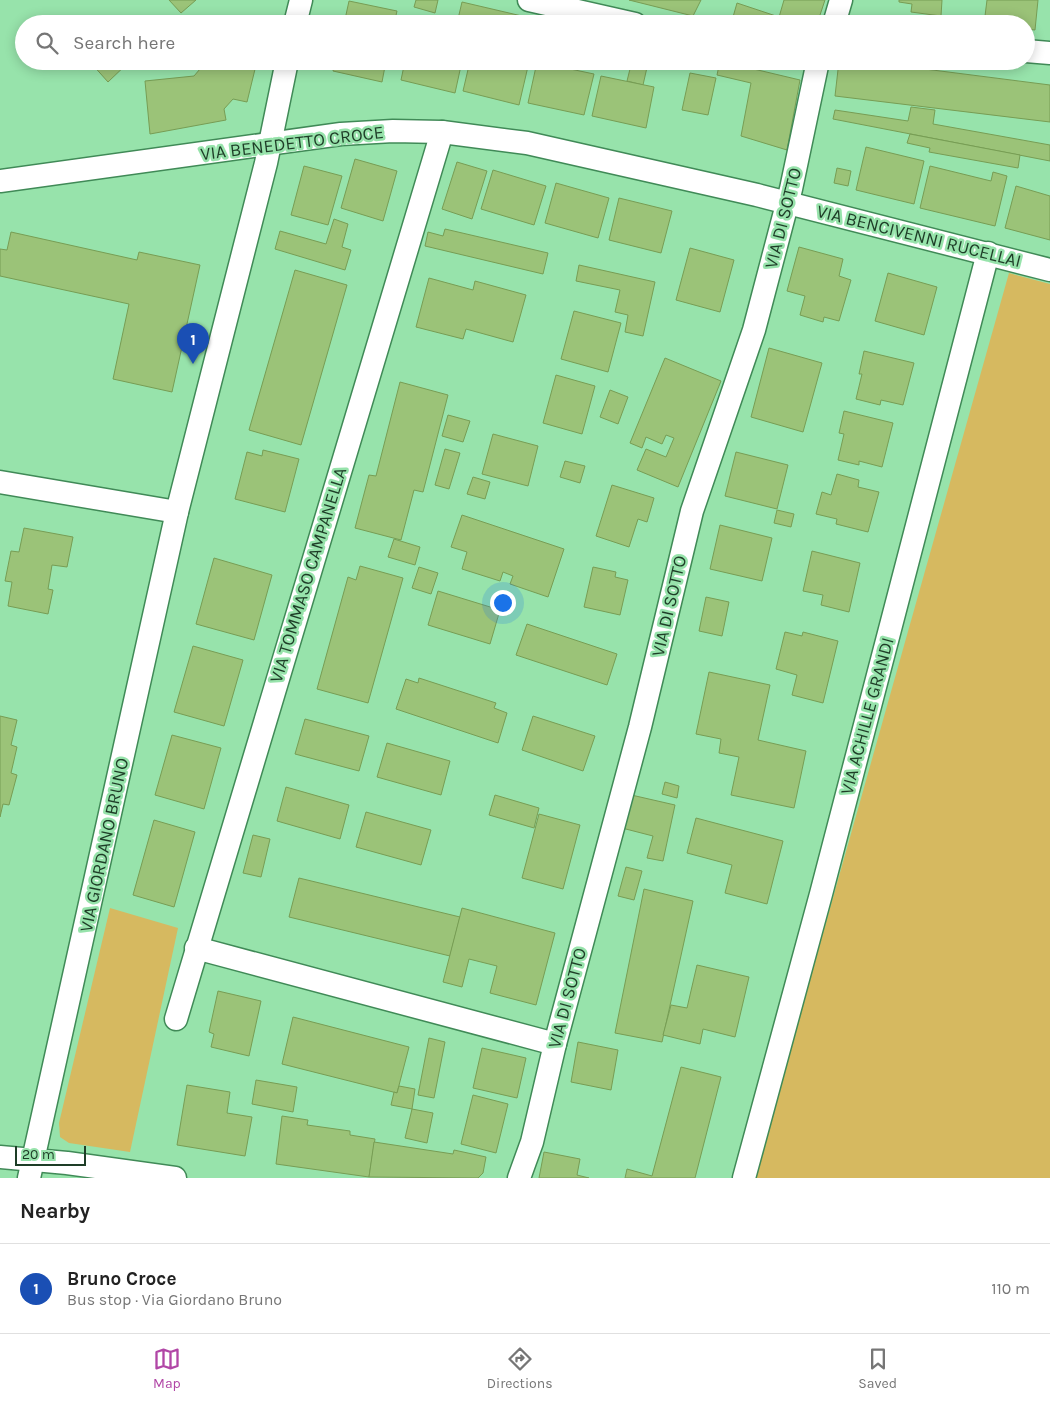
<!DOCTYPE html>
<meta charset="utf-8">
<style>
body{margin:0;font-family:Karla,sans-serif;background:#f2f2f2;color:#222}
.scale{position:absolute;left:15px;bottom:12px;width:71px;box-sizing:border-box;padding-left:5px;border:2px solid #1e3d27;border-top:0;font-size:14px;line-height:18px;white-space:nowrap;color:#1e3d27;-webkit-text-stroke:4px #97e3ab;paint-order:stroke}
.you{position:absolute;left:502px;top:602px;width:18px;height:18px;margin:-12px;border:4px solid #fff;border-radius:50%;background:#1a73e8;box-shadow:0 0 0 8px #1a73e833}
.badge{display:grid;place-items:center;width:32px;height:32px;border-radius:50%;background:#b146a6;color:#fff;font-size:16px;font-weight:700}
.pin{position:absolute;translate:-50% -41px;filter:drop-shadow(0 1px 2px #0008)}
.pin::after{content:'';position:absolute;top:26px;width:18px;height:15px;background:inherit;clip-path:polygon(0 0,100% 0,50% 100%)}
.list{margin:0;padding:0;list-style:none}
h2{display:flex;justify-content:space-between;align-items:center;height:65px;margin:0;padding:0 20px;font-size:21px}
h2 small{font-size:16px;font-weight:400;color:#767676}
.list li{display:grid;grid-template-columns:32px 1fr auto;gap:15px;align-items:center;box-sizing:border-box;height:90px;padding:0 20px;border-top:1px solid #e0e0e0}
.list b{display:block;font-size:19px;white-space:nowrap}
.list p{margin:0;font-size:16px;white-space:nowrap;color:#767676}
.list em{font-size:16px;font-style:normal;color:#767676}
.icon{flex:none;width:28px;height:28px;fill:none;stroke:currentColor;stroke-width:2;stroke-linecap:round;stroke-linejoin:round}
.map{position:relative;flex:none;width:1050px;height:1178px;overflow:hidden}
.search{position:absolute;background:#fff;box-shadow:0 2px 12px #0003;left:15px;right:15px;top:15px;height:55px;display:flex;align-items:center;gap:12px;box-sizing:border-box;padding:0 18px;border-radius:28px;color:#767676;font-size:19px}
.sheet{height:155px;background:#fff}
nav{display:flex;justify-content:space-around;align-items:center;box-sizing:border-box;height:70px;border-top:1px solid #e0e0e0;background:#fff;font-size:14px;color:#767676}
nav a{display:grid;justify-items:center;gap:2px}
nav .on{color:#b146a6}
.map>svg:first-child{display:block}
.green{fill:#d6b960}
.building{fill:#9bc378;stroke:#779d54}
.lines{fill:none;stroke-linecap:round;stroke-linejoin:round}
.minor-casing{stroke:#408a57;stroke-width:25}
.minor{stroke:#fff;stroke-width:22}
.labels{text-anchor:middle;stroke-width:5;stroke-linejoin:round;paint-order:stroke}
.street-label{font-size:18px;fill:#1e3d27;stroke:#97e3ab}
</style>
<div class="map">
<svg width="1050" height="1178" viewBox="0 0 1050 1178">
<rect width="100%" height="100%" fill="#97e3ab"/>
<g class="green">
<polygon points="1009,273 1050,284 1050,1178 754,1178"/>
<polygon points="110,908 178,928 130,1152 69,1143 60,1137 59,1123"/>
</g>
<g class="building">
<polygon points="169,0 196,0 181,13"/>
<polygon points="416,0 438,0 435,13 414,7"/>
<polygon points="629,0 701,0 693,16"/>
<polygon points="784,0 825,0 817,24 777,24"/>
<polygon points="899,0 942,0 941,16 911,12 912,4 899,2"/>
<polygon points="987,0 1038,0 1035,30 1026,29 1026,24 984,24"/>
<polygon points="349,1 397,11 394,24 344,24"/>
<polygon points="462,2 556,24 478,24 458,19"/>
<polygon points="737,3 779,17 777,24 731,24"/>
<polygon points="93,61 130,61 108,82 91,63"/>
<polygon points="202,61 257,61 247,102 233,99 224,109 226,120 150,134 145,81 194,76 200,69"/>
<polygon points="335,61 386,61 382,82 333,71"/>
<polygon points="405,61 462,61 455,93 401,80"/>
<polygon points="470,61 529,62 519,105 463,91"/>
<polygon points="632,61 648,63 643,85 627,81"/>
<polygon points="720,61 800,80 787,150 741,136 751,83 717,75"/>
<polygon points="839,61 862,61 1050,85 1050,122 835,96"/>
<polygon points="537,62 594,74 584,115 528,103"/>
<polygon points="690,73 716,78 708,115 682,110"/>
<polygon points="601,76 654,87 646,128 592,116"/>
<polygon points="911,107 935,110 933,124 1050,145 1050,161 833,119 835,110 908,121"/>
<polygon points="910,134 1020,155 1018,168 929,152 930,148 907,143"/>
<polygon points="866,147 924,161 914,204 856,190"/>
<polygon points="355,159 397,171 383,221 341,208"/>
<polygon points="457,162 487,171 472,219 442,209"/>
<polygon points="304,166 342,176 328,225 291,215"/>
<polygon points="930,166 991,181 993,172 1007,176 995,226 920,208"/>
<polygon points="837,168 851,171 848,186 834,183"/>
<polygon points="493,170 546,186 534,225 481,209"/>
<polygon points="556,183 609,198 598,238 545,223"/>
<polygon points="1016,186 1050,196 1050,240 1005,228"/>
<polygon points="619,198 672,211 661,253 609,240"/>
<polygon points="334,219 348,224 342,247 351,250 345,270 275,249 280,231 326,244"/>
<polygon points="445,229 548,253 543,274 425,246 428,232 443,236"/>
<polygon points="11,232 137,260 139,252 200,265 172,392 113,379 129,304 0,276 0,249 7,250"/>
<polygon points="799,247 843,259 839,276 851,280 839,321 824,317 823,322 800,315 805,296 787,291"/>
<polygon points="690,248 734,260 720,312 676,300"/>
<polygon points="579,265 655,282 643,336 625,332 628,315 615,312 620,290 576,281"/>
<polygon points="295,270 347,285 301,445 249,430"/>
<polygon points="888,273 937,287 924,335 875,321"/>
<polygon points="429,278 473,290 475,281 526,295 513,342 466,329 463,339 416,327"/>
<polygon points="574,311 621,323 608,372 561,359"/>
<polygon points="769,348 822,363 803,432 751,417"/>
<polygon points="864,351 914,363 903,405 881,400 880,405 856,399 862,374 859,374"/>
<polygon points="665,358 721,381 678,487 637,470 646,449 666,457 674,438 666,435 662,444 646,437 642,448 630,443"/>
<polygon points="556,375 595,386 582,434 543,423"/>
<polygon points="400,382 448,395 423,492 414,490 401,540 355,528 369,475 376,476"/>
<polygon points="610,390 628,397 618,424 600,417"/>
<polygon points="844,411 893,423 882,467 859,461 859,465 838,460 844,434 839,433"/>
<polygon points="448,415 470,421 463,442 442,436"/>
<polygon points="493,434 538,446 528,486 482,474"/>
<polygon points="445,449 460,453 449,489 435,485"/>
<polygon points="263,450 299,459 285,512 235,499 247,452 262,456"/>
<polygon points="736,452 788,465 777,509 725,496"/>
<polygon points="565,461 585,466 580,483 560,477"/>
<polygon points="837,474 859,480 858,487 879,492 868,532 836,524 837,519 816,514 822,492 831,495"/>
<polygon points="473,477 490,482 485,499 467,494"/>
<polygon points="612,485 654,498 647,522 638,519 629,547 596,536"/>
<polygon points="777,510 794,514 791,527 774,523"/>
<polygon points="462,515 564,549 548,597 510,584 513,576 503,572 500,581 462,569 467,552 451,547"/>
<polygon points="720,525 772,538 762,581 710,569"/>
<polygon points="24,528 73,537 67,567 52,565 48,589 53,590 48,614 8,606 12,582 5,581 11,551 19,552"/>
<polygon points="394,539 420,547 415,565 388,557"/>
<polygon points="812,551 860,563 849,612 821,605 823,595 803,591"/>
<polygon points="214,558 272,575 254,640 196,624"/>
<polygon points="360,566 403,578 368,703 317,689 348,577 356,580"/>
<polygon points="419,567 438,573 431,594 412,588"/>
<polygon points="593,567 616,572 615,577 628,580 620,615 584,607"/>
<polygon points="438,591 500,610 490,644 428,625"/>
<polygon points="706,597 729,602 722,636 699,631"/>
<polygon points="527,624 617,654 607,685 516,655"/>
<polygon points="785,632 802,636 803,632 838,641 823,703 792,695 797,675 776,669"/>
<polygon points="193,646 243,660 224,726 174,712"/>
<polygon points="709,672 770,685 758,740 806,751 794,808 731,795 739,757 719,753 721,739 696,734"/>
<polygon points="419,678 496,703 494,708 507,713 498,743 396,709 406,679 418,683"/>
<polygon points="0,716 17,720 11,745 17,747 11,773 17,775 9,805 3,804 0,817"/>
<polygon points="533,716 595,736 583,771 522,750"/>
<polygon points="305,719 369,736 359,771 295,754"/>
<polygon points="172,735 221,748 204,809 155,795"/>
<polygon points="387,743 450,761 441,795 377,777"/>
<polygon points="665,782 679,786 677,798 662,794"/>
<polygon points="286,787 349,805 340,839 277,821"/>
<polygon points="627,794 675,805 663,861 647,858 653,836 618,827"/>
<polygon points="495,795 539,808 534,828 489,815"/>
<polygon points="366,812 431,830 421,865 356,847"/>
<polygon points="539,814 580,825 563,889 522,878"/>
<polygon points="696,818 783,841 767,904 725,893 732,865 687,853"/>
<polygon points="154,820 195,832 174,907 133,895"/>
<polygon points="253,835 270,839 261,877 243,873"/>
<polygon points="626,867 642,871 634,900 618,896"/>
<polygon points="299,878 460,917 450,956 289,917"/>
<polygon points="644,889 693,901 662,1042 615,1033"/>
<polygon points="462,908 555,933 536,1005 490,993 497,966 469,959 462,987 443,982"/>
<polygon points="697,965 749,977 735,1037 703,1029 700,1044 663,1035 671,1005 687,1008"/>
<polygon points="218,991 261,1001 249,1056 211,1047 214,1034 209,1032"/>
<polygon points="293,1017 409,1047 397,1093 282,1064"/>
<polygon points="429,1038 445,1042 434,1098 418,1095"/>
<polygon points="578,1042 618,1050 611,1090 571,1082"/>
<polygon points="482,1048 526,1058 517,1098 473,1088"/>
<polygon points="681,1067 721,1077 695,1178 625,1178 627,1169 652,1176"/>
<polygon points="256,1080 297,1087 293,1112 252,1104"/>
<polygon points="187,1085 230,1092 227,1113 252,1117 245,1156 177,1145"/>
<polygon points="399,1086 415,1089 412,1109 391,1105 394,1092 397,1093"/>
<polygon points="473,1095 508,1104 496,1153 461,1144"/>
<polygon points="412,1109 433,1113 427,1143 405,1138"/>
<polygon points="282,1116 308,1120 307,1125 350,1131 350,1135 375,1139 369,1177 276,1164"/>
<polygon points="374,1142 453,1154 454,1150 486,1157 483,1173 478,1178 369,1177"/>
<polygon points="544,1152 580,1159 577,1175 589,1178 539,1178"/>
</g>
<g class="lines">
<defs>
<g id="minor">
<polyline points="529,0 635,24"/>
<polyline points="295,24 301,0"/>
<polyline points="834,24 841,0"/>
<polyline points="1026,51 1050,53"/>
<polyline points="0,181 341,134 393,131 442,132 527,143 757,195 1050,270"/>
<polyline points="0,482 177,512"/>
<polyline points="196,948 555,1044"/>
<polyline points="176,1019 442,132"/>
<polyline points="0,1157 67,1163 175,1178"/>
<polyline points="29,1178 177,512 266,163 287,61"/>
<polyline points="519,1178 532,1142 555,1044 640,727 692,511 754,330 791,189 818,61"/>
<polyline points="744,1178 821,894 988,253"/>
</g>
</defs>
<use href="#minor" class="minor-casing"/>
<use href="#minor" class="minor"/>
</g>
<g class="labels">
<g class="street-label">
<text transform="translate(292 143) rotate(-7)" y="6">VIA BENEDETTO CROCE</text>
<text transform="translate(783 218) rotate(-76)" y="6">VIA DI SOTTO</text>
<text transform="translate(919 236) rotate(14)" y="6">VIA BENCIVENNI RUCELLAI</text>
<text transform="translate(308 575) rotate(-73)" y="6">VIA TOMMASO CAMPANELLA</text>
<text transform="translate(669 606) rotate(-77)" y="6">VIA DI SOTTO</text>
<text transform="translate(867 716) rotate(-75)" y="6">VIA ACHILLE GRANDI</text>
<text transform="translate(104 845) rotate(-78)" y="6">VIA GIORDANO BRUNO</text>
<text transform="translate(567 998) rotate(-75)" y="6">VIA DI SOTTO</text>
</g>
</g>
</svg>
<div class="scale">20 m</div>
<div class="you"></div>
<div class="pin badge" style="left:193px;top:364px;background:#1a4fb4">1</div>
<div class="search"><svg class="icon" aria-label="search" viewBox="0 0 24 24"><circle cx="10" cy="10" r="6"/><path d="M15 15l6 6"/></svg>Search here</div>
</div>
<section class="sheet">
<h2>Nearby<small></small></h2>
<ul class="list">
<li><span class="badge" style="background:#1a4fb4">1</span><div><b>Bruno Croce</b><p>Bus stop · Via Giordano Bruno</p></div><em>110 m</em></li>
</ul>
</section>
<nav>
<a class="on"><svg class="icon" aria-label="map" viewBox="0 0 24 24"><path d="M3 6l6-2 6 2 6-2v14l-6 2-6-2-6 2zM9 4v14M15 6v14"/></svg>Map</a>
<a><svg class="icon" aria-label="directions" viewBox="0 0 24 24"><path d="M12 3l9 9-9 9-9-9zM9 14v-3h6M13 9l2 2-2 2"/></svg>Directions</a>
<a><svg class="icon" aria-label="saved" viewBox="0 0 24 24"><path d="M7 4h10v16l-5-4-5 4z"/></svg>Saved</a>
</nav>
